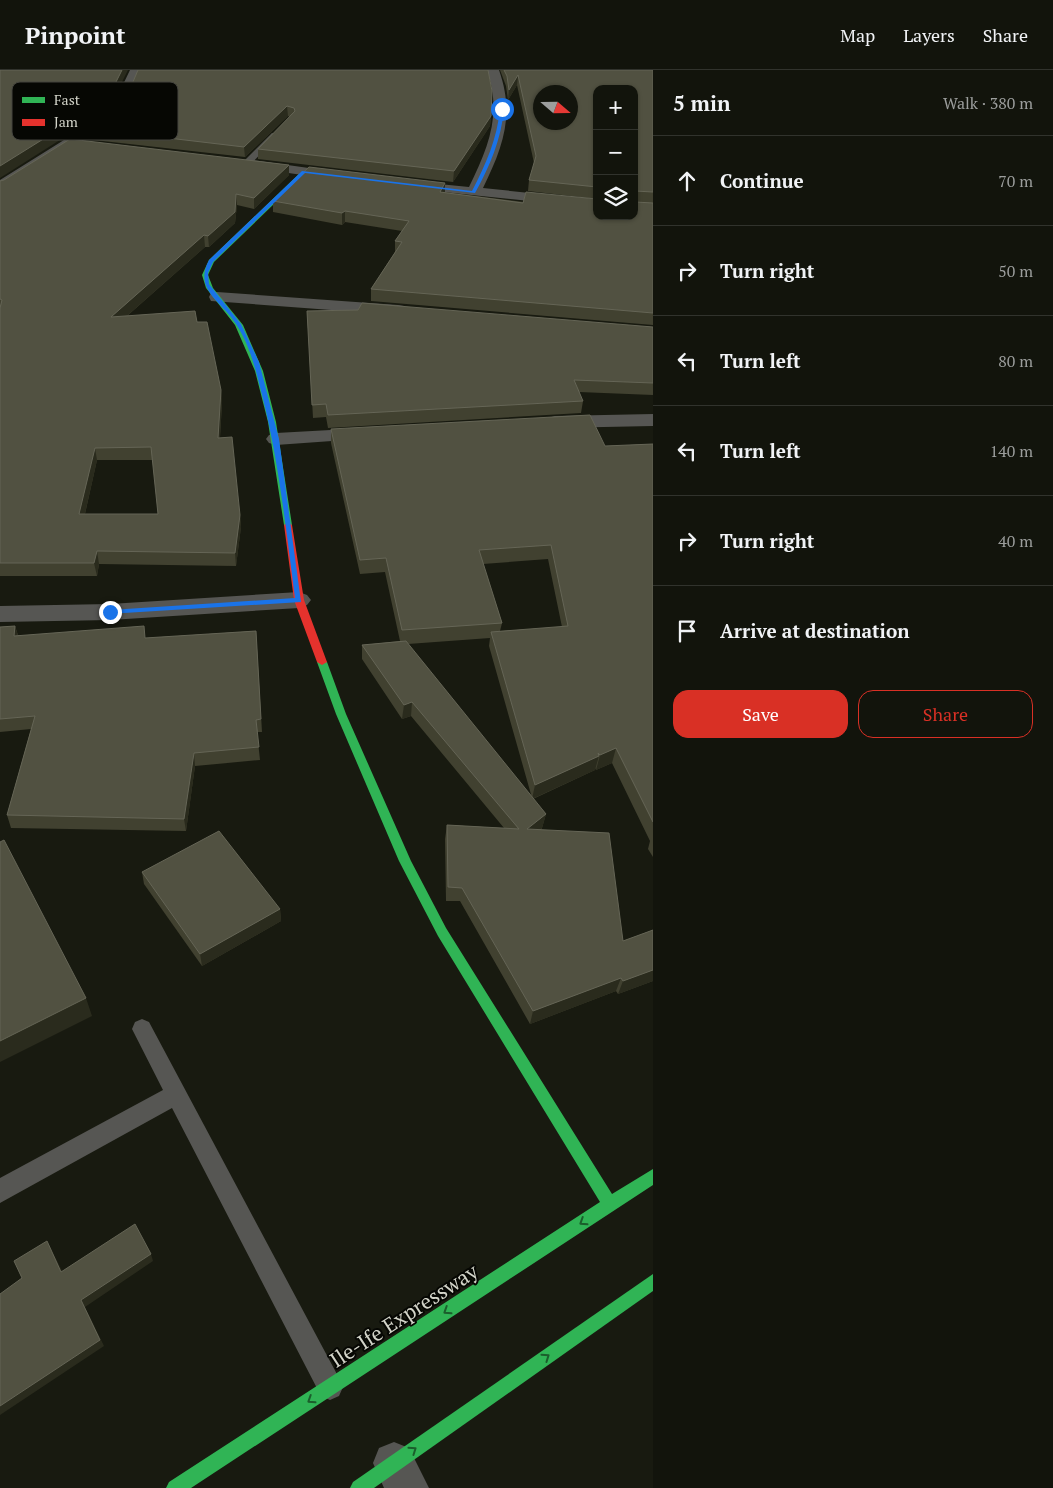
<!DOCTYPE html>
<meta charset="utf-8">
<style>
body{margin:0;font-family:"PT Serif",serif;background:#1b1d15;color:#f1f3f6}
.controls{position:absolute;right:15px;top:15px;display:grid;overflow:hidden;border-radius:10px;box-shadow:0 1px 4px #0004}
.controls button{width:45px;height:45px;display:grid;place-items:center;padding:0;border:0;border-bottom:1px solid #31332d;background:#12140c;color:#f1f3f6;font:25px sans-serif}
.compass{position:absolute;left:533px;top:15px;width:45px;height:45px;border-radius:50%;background:#12140c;box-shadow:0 1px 4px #0004;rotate:110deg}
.stop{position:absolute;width:15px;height:15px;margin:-11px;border:4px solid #1a73e8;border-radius:50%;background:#fff}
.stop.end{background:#1a73e8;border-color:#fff;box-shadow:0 1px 5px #0008}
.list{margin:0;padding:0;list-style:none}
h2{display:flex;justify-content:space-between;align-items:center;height:65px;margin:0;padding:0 20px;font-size:21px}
h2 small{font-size:16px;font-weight:400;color:#9c9e9d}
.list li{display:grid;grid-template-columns:32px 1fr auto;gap:15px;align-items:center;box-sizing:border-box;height:90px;padding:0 20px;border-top:1px solid #31332d}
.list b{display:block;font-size:19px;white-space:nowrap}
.list em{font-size:16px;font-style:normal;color:#9c9e9d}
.actions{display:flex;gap:10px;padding:15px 20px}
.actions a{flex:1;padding:11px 0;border:1px solid #d93025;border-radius:15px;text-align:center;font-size:18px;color:#d93025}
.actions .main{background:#d93025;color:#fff}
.icon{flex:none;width:28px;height:28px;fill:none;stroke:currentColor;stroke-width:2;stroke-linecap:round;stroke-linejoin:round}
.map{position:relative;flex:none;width:653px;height:1418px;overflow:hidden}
header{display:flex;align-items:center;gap:30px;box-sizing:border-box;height:70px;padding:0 25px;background:#12140c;border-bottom:1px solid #31332d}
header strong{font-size:24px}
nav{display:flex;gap:28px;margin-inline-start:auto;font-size:18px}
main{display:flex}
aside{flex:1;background:#12140c}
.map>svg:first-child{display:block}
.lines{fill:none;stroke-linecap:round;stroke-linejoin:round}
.lane{fill:#565653;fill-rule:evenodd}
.street{fill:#565653;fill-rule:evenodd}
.fast{fill:#30b455;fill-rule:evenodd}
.jam{fill:#e5322d;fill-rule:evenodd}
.wall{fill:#414130;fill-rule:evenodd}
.shaded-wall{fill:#2a2b1d}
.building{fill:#515141;stroke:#656556;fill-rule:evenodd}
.oneway{stroke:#1b5e2c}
.route{fill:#1a73e8}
.labels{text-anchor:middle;stroke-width:4;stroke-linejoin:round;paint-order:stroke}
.near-street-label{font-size:21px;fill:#d3d4c9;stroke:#060703}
.key{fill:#060703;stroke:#44443e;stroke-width:1}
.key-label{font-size:14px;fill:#d3d4c9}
</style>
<header>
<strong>Pinpoint</strong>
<nav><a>Map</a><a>Layers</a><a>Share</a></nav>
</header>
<main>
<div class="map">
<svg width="653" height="1418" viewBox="0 0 653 1418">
<rect width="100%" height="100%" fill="#181a10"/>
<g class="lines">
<g class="lane">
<polygon points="272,63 279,65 250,95 244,95 244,91"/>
<polygon points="142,949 149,952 339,1308 343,1317 339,1326 330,1330 321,1326 172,1038 0,1133 0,1108 163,1020 132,959 135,952"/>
</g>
<g class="street">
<polygon points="130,0 142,0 131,25 119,39 74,76 5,119 0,120 0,110 64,70 109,33 119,23"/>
<path d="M487,0H499C515,45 503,77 483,118L597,130V138L404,118L402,115L404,112L409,111L469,117C489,76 502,44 487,0Z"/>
<polygon points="253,90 337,102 342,103 344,106 342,109 337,110 248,97 246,94"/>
<polygon points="217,222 398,235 404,236 407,240 404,244 398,245 211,231 209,227 211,223"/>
<polygon points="653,344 653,356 555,358 548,356 545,352 548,348 555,346"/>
<polygon points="367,358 374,360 377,364 374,368 276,375 269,373 266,369 269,365 276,363"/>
<polygon points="299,522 307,525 311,530 307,535 299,538 110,550 0,552 0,536 110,534"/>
<polygon points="394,1372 409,1378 429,1418 384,1418 373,1393 379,1378"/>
</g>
<g class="fast">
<polygon points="299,104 304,105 214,192 208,205 213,218 243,255 263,301 276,352 292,455 288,458 284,455 268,352 255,301 235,255 206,218 202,205 209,190"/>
<polygon points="322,589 327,592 346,644 411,791 446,858 612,1124 653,1099 653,1115 191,1418 166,1418 169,1412 600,1132 438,866 399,791 336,644 317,592"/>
<polygon points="653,1204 653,1221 374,1418 350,1418 353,1412"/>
</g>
<polygon class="jam" points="288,452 292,455 304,530 327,592 322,595 317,592 294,530 284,455"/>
</g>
<g class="wall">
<polygon points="500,0 653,0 653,255 371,231 371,219 395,182 395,171 402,161 345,152 342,155 273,142 273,131 445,113 445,122 634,146 597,19 597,129 528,121 529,110 534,93 517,15 508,30 506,16"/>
<polygon points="130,19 491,46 490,56 453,112 258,89 258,79 290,47 288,46 245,87 85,69 84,58"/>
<path d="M289,95V105L254,139L237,135L235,153L209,177H205L127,246L197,252L221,320L222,333L220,368L240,445L241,457L236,496L99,494L97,506H0V111ZM97,390H153L158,444H85Z"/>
<polygon points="307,241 653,257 653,325 579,322 583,331 581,343 328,358 326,347 313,348"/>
<path d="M331,359L605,376L653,374V787L648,779L650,771L612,693L596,700V698L595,700L533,729L546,744L542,758L541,760L623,871L653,860V911L618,924L616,921L530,954L460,831H446L445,769L447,755L504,758L411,646L402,649L362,589V575L400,571L385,502L360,504L331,373ZM548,489L562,557L500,561L502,553L483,494ZM490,568L489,576L532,728L408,574Z"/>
<polygon points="15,556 18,565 146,568 256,561 262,662 257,662 260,690 195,696 186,761 11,758 7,745 31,659 0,662 0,557"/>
<polygon points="142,802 280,839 281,851 202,896 144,814"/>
</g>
<g class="shaded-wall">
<polygon points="122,0 128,0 117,22 108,32 63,68 0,108 0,96"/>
<polygon points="518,5 517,15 508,30 509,20"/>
<polygon points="287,36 288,46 245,87 244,77"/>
<polygon points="491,46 490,56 453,112 454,101"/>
<polygon points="289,95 289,105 254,139 254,128"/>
<polygon points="445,113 445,124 440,122"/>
<polygon points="236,124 237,135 235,153 209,177 208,166"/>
<polygon points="345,141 345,152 342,155 342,143"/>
<polygon points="204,165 205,177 112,259 111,247"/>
<polygon points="221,320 222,333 219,381 218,368"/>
<polygon points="95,378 97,390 82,457 79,444"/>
<polygon points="240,445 241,457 236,496 235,483"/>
<polygon points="97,481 99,494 97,506 94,493"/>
<polygon points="15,556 19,569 14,566"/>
<polygon points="412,632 411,646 402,649 404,635"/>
<polygon points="616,678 612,693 596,700 600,685"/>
<polygon points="194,683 195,696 186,761 184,749"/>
<polygon points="599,686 595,700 532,729 535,715"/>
<polygon points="546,744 542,758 524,773 527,759"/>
<polygon points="280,839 281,851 202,896 200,884"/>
<polygon points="653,900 653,911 618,924 623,911"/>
<polygon points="621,908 616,921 530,954 533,941"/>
<polygon points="86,928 92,946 0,992 0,971"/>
<polygon points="47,1171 66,1209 61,1202"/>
<polygon points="151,1184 153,1191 85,1237 104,1276 0,1345 0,1336 81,1230"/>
</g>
<g class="building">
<polygon points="0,0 122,0 116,12 106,22 61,58 0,96"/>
<polygon points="138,0 488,0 492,21 491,46 454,101 258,79 295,41 294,38 287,36 244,77 84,58 130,19"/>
<path d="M504,0H653V122L635,121V132L653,133V243L371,219L402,172L395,171L409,151L345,141L342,143L273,131L309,97L445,113L440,122L523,133L526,122L597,129V146H634V19H597V117L529,110L536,86L518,5L509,20L507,6ZM540,22H570V52H540Z"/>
<path d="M70,69L289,95L254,128L236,124L235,142L208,166L204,165L111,247L195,241L197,252H207L221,320L218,368L232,367L240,445L235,483L97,481L94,493H0V238L2,230L0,229V111L4,110ZM151,377L158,444H79L95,378Z"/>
<polygon points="362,233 653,257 653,313 574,310 583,331 328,345 326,334 312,335 307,241 358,240"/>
<polygon points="590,345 605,376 653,374 653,752 616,678 600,685 598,683 599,686 535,715 491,562 568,556 551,475 479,480 502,553 402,560 386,488 360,490 331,359"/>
<polygon points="15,556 14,566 144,556 145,568 256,561 261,649 256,650 259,677 194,683 184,749 7,745 35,646 0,649 0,557"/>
<polygon points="406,571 546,744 527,759 609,763 623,871 653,860 653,900 623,911 621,908 533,941 462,818 448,817 447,755 519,759 412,632 404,635 362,575"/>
<polygon points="219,761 280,839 200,884 142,802"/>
<polygon points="4,770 86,928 0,971 0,772"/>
<polygon points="135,1154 151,1184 81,1230 100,1270 0,1336 0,1224 22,1208 14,1191 47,1171 61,1202"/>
</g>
<defs><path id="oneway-chevron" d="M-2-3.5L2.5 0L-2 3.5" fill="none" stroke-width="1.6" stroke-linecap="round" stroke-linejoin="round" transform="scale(1.25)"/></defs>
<g class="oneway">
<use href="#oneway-chevron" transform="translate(583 1152) rotate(147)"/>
<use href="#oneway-chevron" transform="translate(447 1241) rotate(147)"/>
<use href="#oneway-chevron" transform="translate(546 1287) rotate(-35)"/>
<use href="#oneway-chevron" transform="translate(311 1330) rotate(147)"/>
<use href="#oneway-chevron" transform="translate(413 1380) rotate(-35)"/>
</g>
<path class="route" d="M502,38L504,39C501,70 490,96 475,123L305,103L213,192L208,203L209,214L241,254L259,292L279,369L301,532L108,544L106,542L110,540L295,528C286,460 279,392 262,325C256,301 250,275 236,254C222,231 193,220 209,190L302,101L472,121C486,94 497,69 500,39Z"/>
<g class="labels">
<g class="near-street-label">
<text transform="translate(404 1246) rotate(-33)" y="7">Ile-Ife Expressway</text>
</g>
</g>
<rect x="12" y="12" width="166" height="58" rx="8" class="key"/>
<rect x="22" y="27" width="23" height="6" fill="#30b455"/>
<rect x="22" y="49" width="23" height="7" fill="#e5322d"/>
<g class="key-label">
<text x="54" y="35">Fast</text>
<text x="54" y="57">Jam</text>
</g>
</svg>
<div class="controls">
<button>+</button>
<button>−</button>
<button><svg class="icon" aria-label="layers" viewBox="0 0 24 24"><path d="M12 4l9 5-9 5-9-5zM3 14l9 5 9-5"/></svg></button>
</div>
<svg class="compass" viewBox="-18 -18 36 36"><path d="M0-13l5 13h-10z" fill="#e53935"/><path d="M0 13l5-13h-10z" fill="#9c9e9d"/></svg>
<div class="stop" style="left:502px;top:39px"></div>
<div class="stop end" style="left:110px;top:542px"></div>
</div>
<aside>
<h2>5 min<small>Walk · 380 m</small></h2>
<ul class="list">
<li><svg class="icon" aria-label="ahead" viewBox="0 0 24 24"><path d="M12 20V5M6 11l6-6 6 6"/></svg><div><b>Continue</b></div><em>70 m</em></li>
<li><svg class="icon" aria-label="right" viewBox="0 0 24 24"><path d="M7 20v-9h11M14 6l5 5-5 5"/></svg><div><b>Turn right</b></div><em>50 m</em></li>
<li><svg class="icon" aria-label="left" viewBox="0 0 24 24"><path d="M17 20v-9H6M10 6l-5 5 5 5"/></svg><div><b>Turn left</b></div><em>80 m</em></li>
<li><svg class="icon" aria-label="left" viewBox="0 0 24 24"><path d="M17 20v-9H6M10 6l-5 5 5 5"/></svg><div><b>Turn left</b></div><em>140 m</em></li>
<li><svg class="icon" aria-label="right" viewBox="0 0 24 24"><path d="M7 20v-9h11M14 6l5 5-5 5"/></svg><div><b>Turn right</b></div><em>40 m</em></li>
<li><svg class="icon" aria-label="arrive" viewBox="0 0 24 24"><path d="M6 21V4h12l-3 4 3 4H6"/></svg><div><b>Arrive at destination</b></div></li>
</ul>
<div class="actions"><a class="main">Save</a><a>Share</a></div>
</aside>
</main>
